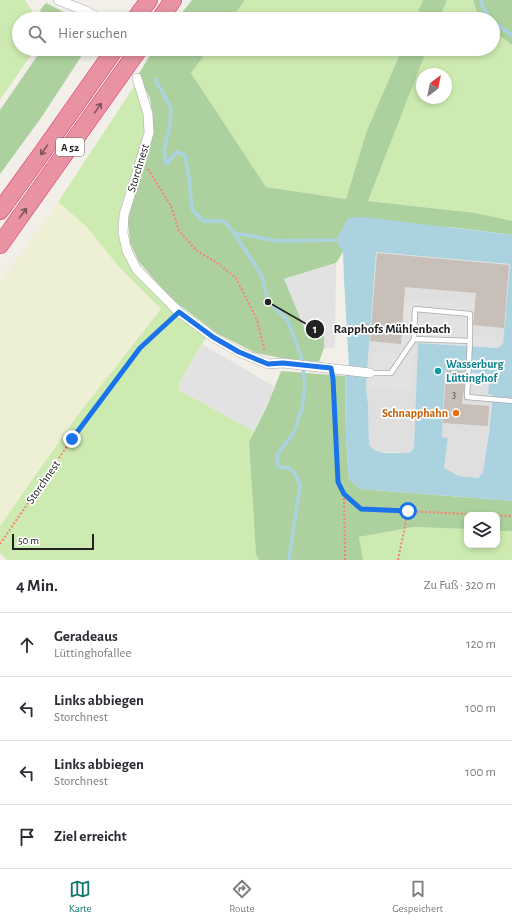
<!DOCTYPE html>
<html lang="de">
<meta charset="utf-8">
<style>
body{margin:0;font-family:"Alegreya Sans",sans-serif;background:#f7f7f7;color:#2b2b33}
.controls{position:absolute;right:12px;bottom:12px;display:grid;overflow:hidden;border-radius:8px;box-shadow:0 2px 6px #0003}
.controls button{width:36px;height:36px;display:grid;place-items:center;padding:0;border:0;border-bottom:1px solid #e1e1e2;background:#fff;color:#2b2b33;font:20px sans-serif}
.compass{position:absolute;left:416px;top:68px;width:36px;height:36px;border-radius:50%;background:#fff;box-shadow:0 2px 6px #0003;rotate:32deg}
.scale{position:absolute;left:12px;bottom:10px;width:82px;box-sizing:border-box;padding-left:4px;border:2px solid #222;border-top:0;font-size:11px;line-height:14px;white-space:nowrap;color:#222;-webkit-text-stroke:3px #fff;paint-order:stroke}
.stop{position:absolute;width:12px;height:12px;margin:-9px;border:3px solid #1a73e8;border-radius:50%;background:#fff}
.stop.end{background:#1a73e8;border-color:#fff;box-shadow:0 1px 4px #0008}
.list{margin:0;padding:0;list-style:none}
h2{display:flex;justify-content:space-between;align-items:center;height:52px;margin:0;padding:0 16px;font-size:17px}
h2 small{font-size:13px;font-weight:400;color:#7c7c81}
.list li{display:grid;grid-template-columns:26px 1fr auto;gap:12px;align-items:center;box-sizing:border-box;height:64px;padding:0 16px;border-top:1px solid #e1e1e2}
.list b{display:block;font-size:15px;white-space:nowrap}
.list p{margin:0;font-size:13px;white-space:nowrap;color:#7c7c81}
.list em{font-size:13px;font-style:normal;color:#7c7c81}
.icon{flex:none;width:22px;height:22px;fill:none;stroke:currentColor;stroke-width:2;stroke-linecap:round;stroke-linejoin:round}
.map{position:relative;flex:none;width:512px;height:560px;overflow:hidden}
.search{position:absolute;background:#fff;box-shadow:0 2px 6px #0003;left:12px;right:12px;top:12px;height:44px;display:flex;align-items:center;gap:10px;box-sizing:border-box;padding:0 14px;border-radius:22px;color:#7c7c81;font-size:15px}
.sheet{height:308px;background:#fff}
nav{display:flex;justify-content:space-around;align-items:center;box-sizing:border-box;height:56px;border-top:1px solid #e1e1e2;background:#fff;font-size:11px;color:#7c7c81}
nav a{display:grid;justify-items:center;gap:2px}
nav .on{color:#0f766e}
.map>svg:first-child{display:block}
.residential{fill:#e0dfdf}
.farmland{fill:#eef0d5}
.grass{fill:#cdebb0;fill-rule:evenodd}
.forest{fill:#add19e}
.parking{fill:#e2e2e2}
.water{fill:#aad3df;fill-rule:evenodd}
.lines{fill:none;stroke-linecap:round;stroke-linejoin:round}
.stream{stroke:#aad3df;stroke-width:3.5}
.building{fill:#c7bfb8}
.lane-casing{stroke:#a9a9a9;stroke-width:6}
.street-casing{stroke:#a9a9a9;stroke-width:10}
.highway-casing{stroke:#dc2a67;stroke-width:18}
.path{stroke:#fa8072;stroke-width:2;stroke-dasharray:2 2;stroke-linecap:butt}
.lane{stroke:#fff;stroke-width:4.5}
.street{stroke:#fff;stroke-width:9}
.highway{stroke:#e892a2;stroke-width:17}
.oneway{stroke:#7b545c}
.route{stroke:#1a73e8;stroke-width:5}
.culture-dot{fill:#0f9aa8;stroke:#fff;stroke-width:1.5}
.food-dot{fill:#e8710a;stroke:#fff;stroke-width:1.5}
.labels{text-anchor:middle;stroke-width:3.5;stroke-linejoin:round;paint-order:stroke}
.number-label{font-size:10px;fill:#4b4948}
.shield{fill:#fff;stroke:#646464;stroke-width:1}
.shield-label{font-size:11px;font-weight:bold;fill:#222}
.street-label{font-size:12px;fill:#222;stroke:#fff}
.culture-label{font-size:12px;font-weight:bold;fill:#0d838f;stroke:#fff;text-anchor:start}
.food-label{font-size:12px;font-weight:bold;fill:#c56008;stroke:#fff;text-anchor:end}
.leader{fill:none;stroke:#222;stroke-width:1.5}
.callout-dot{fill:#222;stroke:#fff;stroke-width:1.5}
.mark-label{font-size:12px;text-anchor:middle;font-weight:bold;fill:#fff}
.callout-label{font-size:13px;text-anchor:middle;font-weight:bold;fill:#222;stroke:#fff;stroke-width:3.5;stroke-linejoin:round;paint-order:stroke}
</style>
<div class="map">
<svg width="512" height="560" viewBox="0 0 512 560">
<rect width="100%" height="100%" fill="#f2efe9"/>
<g class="residential">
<polygon points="376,252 510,264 503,344 498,348 418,343 414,447 412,451 409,453 377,452 371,448 369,444 368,404 366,387"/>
<polygon points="445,369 490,374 488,394 493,395 492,407 483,472 478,478 459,476 444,468 448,438 442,437"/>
</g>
<polygon class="farmland" points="58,202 86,226 119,267 161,309 77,416 0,526 0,282"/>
<g class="grass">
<polygon points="0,0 25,0 37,19 19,19 19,49 35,49 0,100"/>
<polygon points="245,0 423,0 415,19 231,19"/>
<polygon points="447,0 473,0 477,13 482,19 439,19"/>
<path d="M493,31L512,45V221L476,213L368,201L427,49H493ZM422,74H446V98H422Z"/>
<polygon points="209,49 402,49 367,130 346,199 266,187 191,73"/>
<polygon points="135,85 144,114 145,132 121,207 118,225 122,249 131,267 206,337 179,383 179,390 254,431 249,442 256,555 259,560 7,560 0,553 0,526 77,416 161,309 119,267 86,226 58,202"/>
<polygon points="413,527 467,529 467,545 497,545 497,531 512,531 512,560 363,560 359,537"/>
</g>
<g class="forest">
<polygon points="192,0 245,0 231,19 177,19"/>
<polygon points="423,0 447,0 439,19 415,19"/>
<polygon points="473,0 512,0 512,45 493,31 493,19 482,19 477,13"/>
<polygon points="46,3 74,17 77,19 44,19 40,10"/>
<polygon points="42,49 86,49 41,118 0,174 0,110"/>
<polygon points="154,49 209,49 191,73 266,187 346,199 367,130 402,49 427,49 368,201 476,213 512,221 512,235 449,227 343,252 336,263 284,279 324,331 324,348 319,362 281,358 256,353 218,334 170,298 139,262 130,243 128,219 154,132 150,98 138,75"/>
<polygon points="281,371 345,376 346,438 349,479 360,489 512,501 512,531 497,531 497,515 467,515 467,529 413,527 359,537 363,560 259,560 256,555 249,442 267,406"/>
</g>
<g class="parking">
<polygon points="336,263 335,348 324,348 324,331 308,337 284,279"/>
<polygon points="404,298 474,304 472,336 501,338 500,343 496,347 415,341 412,391 370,387 373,352 400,354"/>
<polygon points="202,344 275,387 254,431 179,390 179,383"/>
</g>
<path class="water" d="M364,217L512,235V501L360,489L349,479L346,438L345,369L349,368L344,279L343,252L336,240L348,218ZM376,252L510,264L503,344L498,348L418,343L414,447L412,451L409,453C397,452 375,457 369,444L368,404L366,387ZM445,370L490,374L488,394L493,395L489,432L483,472L478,478L459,476L444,468L448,438L442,437Z"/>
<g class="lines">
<g class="stream">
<polyline points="481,0 482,5 490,19"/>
<polyline points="493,22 512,35"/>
<polyline points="155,79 171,108 170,126 164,150 166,164 177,152 185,155 189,177 192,209 203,221 224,221 234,233 262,276 268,302 287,319 301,356 305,385 302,408 294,432 277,455 278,467 289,468 295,473 300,485 289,560"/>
<polyline points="234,233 278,241 336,240"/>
</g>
</g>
<g class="building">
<polygon points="377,253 509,265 504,328 473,325 476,293 405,287 401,344 370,341"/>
<polygon points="446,370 466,372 462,404 489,406 488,426 443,423"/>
</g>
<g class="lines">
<defs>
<g id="lane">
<polyline points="470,341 467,397 512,401"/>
<polyline points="370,373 391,373 414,339 470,341 470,314 415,309 414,339"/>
</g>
<g id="street">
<polyline points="58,0 86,11 100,19"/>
<polyline points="137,78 148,114 149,133 124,215 123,233 127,251 137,270 179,312 213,337 239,352 268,364 283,363 370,373"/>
</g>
<g id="highway">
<polyline points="135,19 149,0"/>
<polyline points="160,19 173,0"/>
<polyline points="0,211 44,150 115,49"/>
<polyline points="0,245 139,49"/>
</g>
</defs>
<use href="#lane" class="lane-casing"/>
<use href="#street" class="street-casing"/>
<use href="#highway" class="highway-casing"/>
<g class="path">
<polyline points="148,169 171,206 179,231 197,251 216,262 236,278 257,320 265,352"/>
<polyline points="332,378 338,482 344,494 361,509 512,516"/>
<polyline points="344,494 345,560"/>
<polyline points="0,544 72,439 140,348 172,318"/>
<polyline points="398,560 408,511"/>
</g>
<use href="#lane" class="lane"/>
<use href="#street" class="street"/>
<use href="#highway" class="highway"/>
</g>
<defs><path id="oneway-shaft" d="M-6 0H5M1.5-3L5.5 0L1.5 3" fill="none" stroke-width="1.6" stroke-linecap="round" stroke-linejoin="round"/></defs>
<g class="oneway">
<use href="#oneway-shaft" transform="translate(98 108) rotate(-55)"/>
<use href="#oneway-shaft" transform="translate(44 150) rotate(125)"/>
<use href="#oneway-shaft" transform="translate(23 213) rotate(-54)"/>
</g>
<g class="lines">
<polyline class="route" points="72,439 140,348 179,312 213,337 239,352 268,364 283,363 331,368 333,379 338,482 344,494 361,509 408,511"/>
</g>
<circle class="culture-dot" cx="438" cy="371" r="4"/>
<circle class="food-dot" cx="456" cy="413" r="4"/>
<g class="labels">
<g class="number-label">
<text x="454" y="398">3</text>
</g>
<rect class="shield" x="56" y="138" width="28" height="18" rx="3"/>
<g class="shield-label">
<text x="70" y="151">A 52</text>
</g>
<g class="street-label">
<text transform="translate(138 168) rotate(-73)" y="4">Storchnest</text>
<text transform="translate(43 482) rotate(-55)" y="4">Storchnest</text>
</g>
<g class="culture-label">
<text x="446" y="368">Wasserburg<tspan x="446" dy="14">Lüttinghof</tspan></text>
</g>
<g class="food-label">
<text x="448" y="417">Schnapphahn</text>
</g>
</g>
<path class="leader" d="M268 302L315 329"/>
<g class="callout-dot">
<circle cx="268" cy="302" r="4"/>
<circle cx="315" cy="329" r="10"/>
</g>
<g class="mark-label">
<text x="315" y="333">1</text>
</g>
<g class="callout-label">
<text x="392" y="333">Rapphofs Mühlenbach</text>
</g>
</svg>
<div class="controls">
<button><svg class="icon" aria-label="layers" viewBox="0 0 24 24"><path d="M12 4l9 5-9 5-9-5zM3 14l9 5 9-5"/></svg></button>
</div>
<svg class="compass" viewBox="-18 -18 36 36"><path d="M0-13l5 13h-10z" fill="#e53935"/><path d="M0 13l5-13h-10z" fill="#7c7c81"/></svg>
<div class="scale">50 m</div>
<div class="stop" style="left:408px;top:511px"></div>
<div class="stop end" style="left:72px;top:439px"></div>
<div class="search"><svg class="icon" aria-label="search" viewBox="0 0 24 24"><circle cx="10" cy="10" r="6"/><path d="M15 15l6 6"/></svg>Hier suchen</div>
</div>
<section class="sheet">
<h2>4 Min.<small>Zu Fuß · 320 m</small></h2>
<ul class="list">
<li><svg class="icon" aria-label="ahead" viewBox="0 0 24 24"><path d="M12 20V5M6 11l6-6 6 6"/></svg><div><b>Geradeaus</b><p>Lüttinghofallee</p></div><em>120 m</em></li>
<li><svg class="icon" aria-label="left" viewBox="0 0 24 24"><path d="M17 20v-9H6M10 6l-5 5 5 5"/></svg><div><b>Links abbiegen</b><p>Storchnest</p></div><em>100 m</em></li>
<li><svg class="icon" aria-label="left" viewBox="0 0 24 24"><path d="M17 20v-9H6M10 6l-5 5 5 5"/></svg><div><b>Links abbiegen</b><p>Storchnest</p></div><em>100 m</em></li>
<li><svg class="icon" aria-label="arrive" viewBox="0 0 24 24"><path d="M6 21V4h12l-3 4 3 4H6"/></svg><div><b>Ziel erreicht</b></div></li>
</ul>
</section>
<nav>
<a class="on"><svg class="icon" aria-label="map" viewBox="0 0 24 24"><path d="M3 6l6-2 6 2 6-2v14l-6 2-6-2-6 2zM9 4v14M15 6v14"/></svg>Karte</a>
<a><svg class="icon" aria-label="directions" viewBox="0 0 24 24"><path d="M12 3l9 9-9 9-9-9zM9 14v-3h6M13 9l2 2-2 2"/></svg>Route</a>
<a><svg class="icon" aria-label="saved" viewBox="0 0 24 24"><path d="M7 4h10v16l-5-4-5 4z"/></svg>Gespeichert</a>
</nav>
